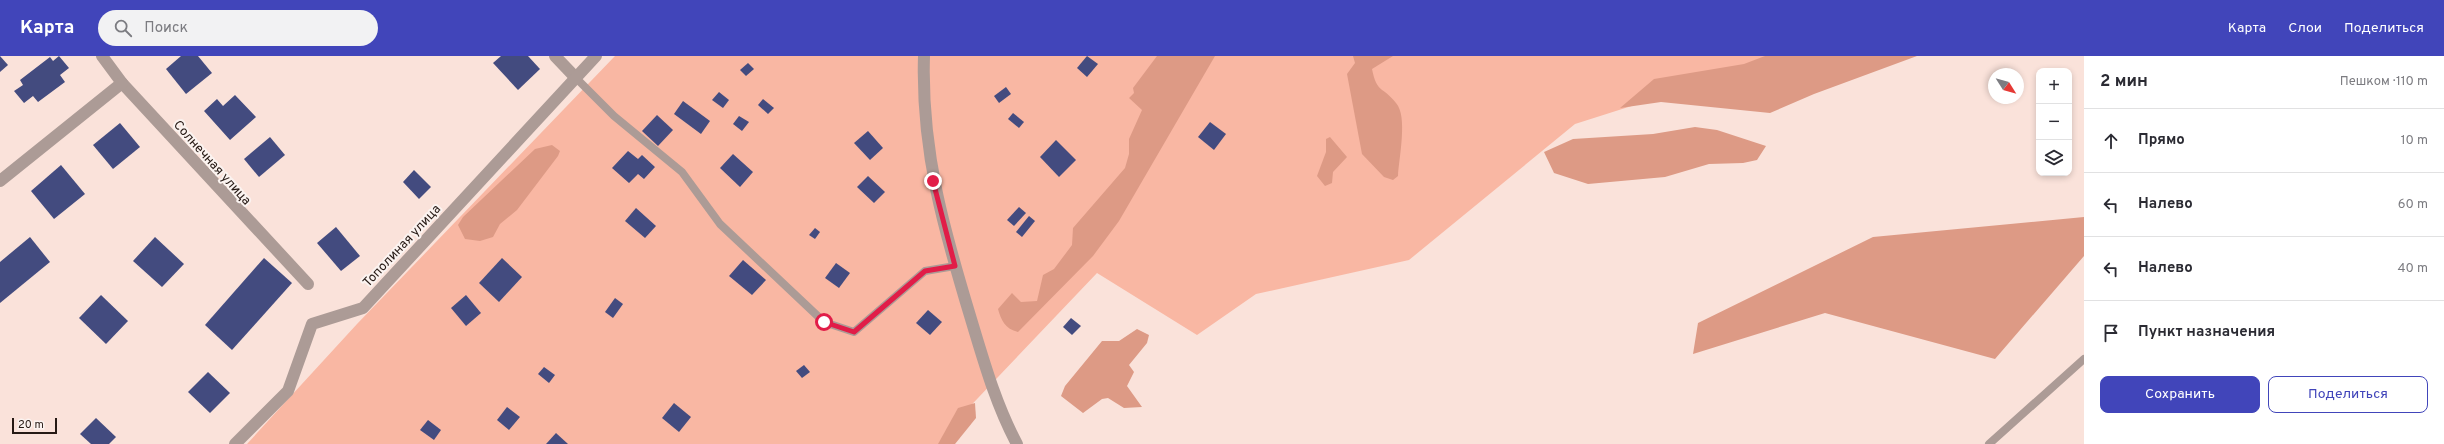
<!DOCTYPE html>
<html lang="ru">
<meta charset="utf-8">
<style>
body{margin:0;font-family:Overpass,sans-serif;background:#f2f2f3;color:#2b2b33}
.controls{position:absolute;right:12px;top:12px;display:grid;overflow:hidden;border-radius:8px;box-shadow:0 2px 6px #0003}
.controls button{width:36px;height:36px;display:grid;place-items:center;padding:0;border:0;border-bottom:1px solid #e1e1e2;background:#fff;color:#2b2b33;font:20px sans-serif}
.compass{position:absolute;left:1988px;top:12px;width:36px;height:36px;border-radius:50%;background:#fff;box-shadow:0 2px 6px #0003;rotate:127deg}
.scale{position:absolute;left:12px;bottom:10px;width:45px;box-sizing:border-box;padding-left:4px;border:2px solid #261914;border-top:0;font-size:11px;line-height:14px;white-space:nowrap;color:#261914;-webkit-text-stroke:3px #fbf3f0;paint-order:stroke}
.stop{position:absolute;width:12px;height:12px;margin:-9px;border:3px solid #e11d48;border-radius:50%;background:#fff}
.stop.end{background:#e11d48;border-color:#fff;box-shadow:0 1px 4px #0008}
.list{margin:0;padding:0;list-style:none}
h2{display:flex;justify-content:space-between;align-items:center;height:52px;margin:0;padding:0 16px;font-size:17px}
h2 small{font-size:13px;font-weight:400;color:#7c7c81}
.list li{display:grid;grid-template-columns:26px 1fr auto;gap:12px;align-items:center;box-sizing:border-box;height:64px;padding:0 16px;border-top:1px solid #e1e1e2}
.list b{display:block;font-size:15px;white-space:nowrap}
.list em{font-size:13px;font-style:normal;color:#7c7c81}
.actions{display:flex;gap:8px;padding:12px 16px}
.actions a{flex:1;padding:9px 0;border:1px solid #4145ba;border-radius:8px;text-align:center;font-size:14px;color:#4145ba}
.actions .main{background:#4145ba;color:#fff}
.icon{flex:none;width:22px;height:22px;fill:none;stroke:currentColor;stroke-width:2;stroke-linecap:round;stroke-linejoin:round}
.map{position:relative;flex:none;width:2084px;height:388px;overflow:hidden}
header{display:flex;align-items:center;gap:24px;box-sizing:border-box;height:56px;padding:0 20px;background:#4145ba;color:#fff}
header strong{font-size:19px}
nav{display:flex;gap:22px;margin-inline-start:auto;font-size:14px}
.search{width:280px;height:36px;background:#f2f2f3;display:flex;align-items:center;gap:10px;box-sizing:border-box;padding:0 14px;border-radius:22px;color:#7c7c81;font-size:15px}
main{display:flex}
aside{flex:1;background:#fff}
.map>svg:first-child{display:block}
.green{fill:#f9b7a3}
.forest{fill:#dd9a85}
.building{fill:#434b7f}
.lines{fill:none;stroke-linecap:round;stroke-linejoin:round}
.lane{stroke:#ac9b96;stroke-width:8}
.street{stroke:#ac9b96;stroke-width:12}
.route{stroke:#e11d48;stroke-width:5}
.labels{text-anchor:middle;stroke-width:4;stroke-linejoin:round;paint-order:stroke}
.street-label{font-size:13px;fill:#261914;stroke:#fbf3f0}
</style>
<header>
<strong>Карта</strong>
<div class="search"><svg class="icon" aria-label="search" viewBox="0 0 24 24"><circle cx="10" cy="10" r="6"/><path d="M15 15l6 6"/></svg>Поиск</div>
<nav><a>Карта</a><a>Слои</a><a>Поделиться</a></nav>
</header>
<main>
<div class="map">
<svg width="2084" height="388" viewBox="0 0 2084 388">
<rect width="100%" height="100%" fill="#fae2da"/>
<polygon class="green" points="615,0 1789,0 1575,68 1409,204 1256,238 1197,279 1097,217 958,363 945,388 247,388 357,268"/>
<g class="forest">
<path d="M1157,0H1215L1119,165L1093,200L1018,276C1005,273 1001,264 998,253L1012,237L1021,246L1037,245L1043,219L1054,213L1072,189L1073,172L1125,112L1129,98V83L1142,54L1129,42L1134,37L1133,32Z"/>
<path d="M1353,0H1393L1372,13C1377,38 1383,30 1396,47C1408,60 1399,102 1398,120L1393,124L1384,121L1362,98L1347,18L1355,7Z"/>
<polygon points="1765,0 1917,0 1814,38 1770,57 1661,46 1620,52 1654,23 1744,8"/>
<polygon points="1695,71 1717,74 1766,90 1757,104 1743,107 1709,108 1665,121 1588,128 1554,117 1544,96 1573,83 1653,78"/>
<polygon points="1330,81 1347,101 1333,116 1332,127 1325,130 1317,120 1326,96 1326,83"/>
<polygon points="552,89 560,95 558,100 517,154 500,168 493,181 480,185 465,183 458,169 463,161 535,93"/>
<polygon points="2084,161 2084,200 1995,303 1825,257 1693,298 1698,267 1873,181"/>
<polygon points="1137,273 1149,279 1147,287 1129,309 1134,316 1127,330 1142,351 1124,352 1108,342 1102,343 1083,357 1061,340 1065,330 1102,285 1119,285"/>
<polygon points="975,347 976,362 955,388 938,388 958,352"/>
</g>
<g class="building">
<polygon points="0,0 8,9 0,16"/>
<polygon points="59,0 69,12 60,19 65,26 38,46 33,40 24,47 14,35 23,29 20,24 50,1 53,5"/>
<polygon points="181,0 198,0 212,17 186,38 166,13"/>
<polygon points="501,0 528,0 540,13 518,34 493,7"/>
<polygon points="1087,0 1098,8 1087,21 1077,12"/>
<polygon points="748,7 754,13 746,20 740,14"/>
<polygon points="1006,31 1011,38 999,47 994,40"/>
<polygon points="719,36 729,44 723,52 712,44"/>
<polygon points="235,39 256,61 230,84 204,55 217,43 223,50"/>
<polygon points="763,43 774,52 768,58 758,49"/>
<polygon points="683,45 710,65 701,78 674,58"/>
<polygon points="1013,57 1024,66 1019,72 1008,63"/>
<polygon points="657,59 673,74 658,90 642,75"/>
<polygon points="739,60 749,66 742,75 733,68"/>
<polygon points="1210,66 1226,78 1214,94 1198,81"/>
<polygon points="120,67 140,91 113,113 93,89"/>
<polygon points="868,75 883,92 870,104 854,87"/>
<polygon points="270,81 285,99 259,121 244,103"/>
<polygon points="1056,84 1076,104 1059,121 1040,101"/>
<polygon points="628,95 638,103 642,99 655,111 644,123 638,118 629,127 612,112"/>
<polygon points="733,98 753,116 740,131 720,112"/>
<polygon points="61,109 85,138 54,163 31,135"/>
<polygon points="414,114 431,131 419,143 403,126"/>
<polygon points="868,120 885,136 874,147 857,131"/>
<polygon points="1019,151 1026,157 1014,170 1007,164"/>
<polygon points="636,152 656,170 645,182 625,165"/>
<polygon points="1029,160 1035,165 1022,181 1016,176"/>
<polygon points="336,171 360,200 341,215 317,187"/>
<polygon points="815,172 820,176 815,183 809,179"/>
<polygon points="30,181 50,206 0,247 0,206"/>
<polygon points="155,181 184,208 162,231 133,205"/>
<polygon points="264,202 292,227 232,294 205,269"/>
<polygon points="502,202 522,221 499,246 479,227"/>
<polygon points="743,204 766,224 752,239 729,220"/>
<polygon points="836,207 850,217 839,232 825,222"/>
<polygon points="101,239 128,265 106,288 79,262"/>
<polygon points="466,239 481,257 466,270 451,252"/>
<polygon points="615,242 623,248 613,262 605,256"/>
<polygon points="928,254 942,266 930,279 916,267"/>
<polygon points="1071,262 1081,270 1072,279 1063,271"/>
<polygon points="804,309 810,316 802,322 796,315"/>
<polygon points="544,311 555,319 549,327 538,318"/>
<polygon points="208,316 230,337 210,357 188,336"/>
<polygon points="674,347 691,361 679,376 662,362"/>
<polygon points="507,351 520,361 509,374 497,364"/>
<polygon points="96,362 116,381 109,388 91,388 80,378"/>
<polygon points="428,364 441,374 434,384 420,374"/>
<polygon points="556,377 568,388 546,388"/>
</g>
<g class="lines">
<g class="lane">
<polyline points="575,21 614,60 682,116 720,168 824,266 854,276 925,215 955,210"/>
<polyline points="1989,388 2084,303"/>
</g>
<g class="street">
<polyline points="102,0 122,27 308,228"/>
<polyline points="555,0 575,21"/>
<path d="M924,0C921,95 944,174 971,263C984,306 996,349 1017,388"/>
<polyline points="0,125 122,27"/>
<polyline points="235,388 288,335 312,268 363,252 596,0"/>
</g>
</g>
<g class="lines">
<polyline class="route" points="824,266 854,276 925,215 955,210 933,125"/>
</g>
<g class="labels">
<g class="street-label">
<text transform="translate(213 106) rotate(48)" y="5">Солнечная улица</text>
<text transform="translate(401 189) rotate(-47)" y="5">Тополиная улица</text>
</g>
</g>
</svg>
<div class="controls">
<button>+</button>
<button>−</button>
<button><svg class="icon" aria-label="layers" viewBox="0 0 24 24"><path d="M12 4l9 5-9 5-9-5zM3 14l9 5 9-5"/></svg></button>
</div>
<svg class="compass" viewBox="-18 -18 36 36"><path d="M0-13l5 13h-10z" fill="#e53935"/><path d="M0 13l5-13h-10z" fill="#7c7c81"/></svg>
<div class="scale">20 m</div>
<div class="stop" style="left:824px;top:266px"></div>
<div class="stop end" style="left:933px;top:125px"></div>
</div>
<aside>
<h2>2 мин<small>Пешком · 110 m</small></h2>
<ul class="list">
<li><svg class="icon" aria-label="ahead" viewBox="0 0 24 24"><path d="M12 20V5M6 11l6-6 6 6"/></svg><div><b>Прямо</b></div><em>10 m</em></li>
<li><svg class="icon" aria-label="left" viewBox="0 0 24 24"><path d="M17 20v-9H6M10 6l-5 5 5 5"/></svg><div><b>Налево</b></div><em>60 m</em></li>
<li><svg class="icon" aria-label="left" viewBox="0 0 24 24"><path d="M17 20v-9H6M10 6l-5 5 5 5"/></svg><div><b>Налево</b></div><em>40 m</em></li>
<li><svg class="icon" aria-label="arrive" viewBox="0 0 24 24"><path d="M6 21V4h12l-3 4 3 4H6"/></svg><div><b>Пункт назначения</b></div></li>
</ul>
<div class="actions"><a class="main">Сохранить</a><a>Поделиться</a></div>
</aside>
</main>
